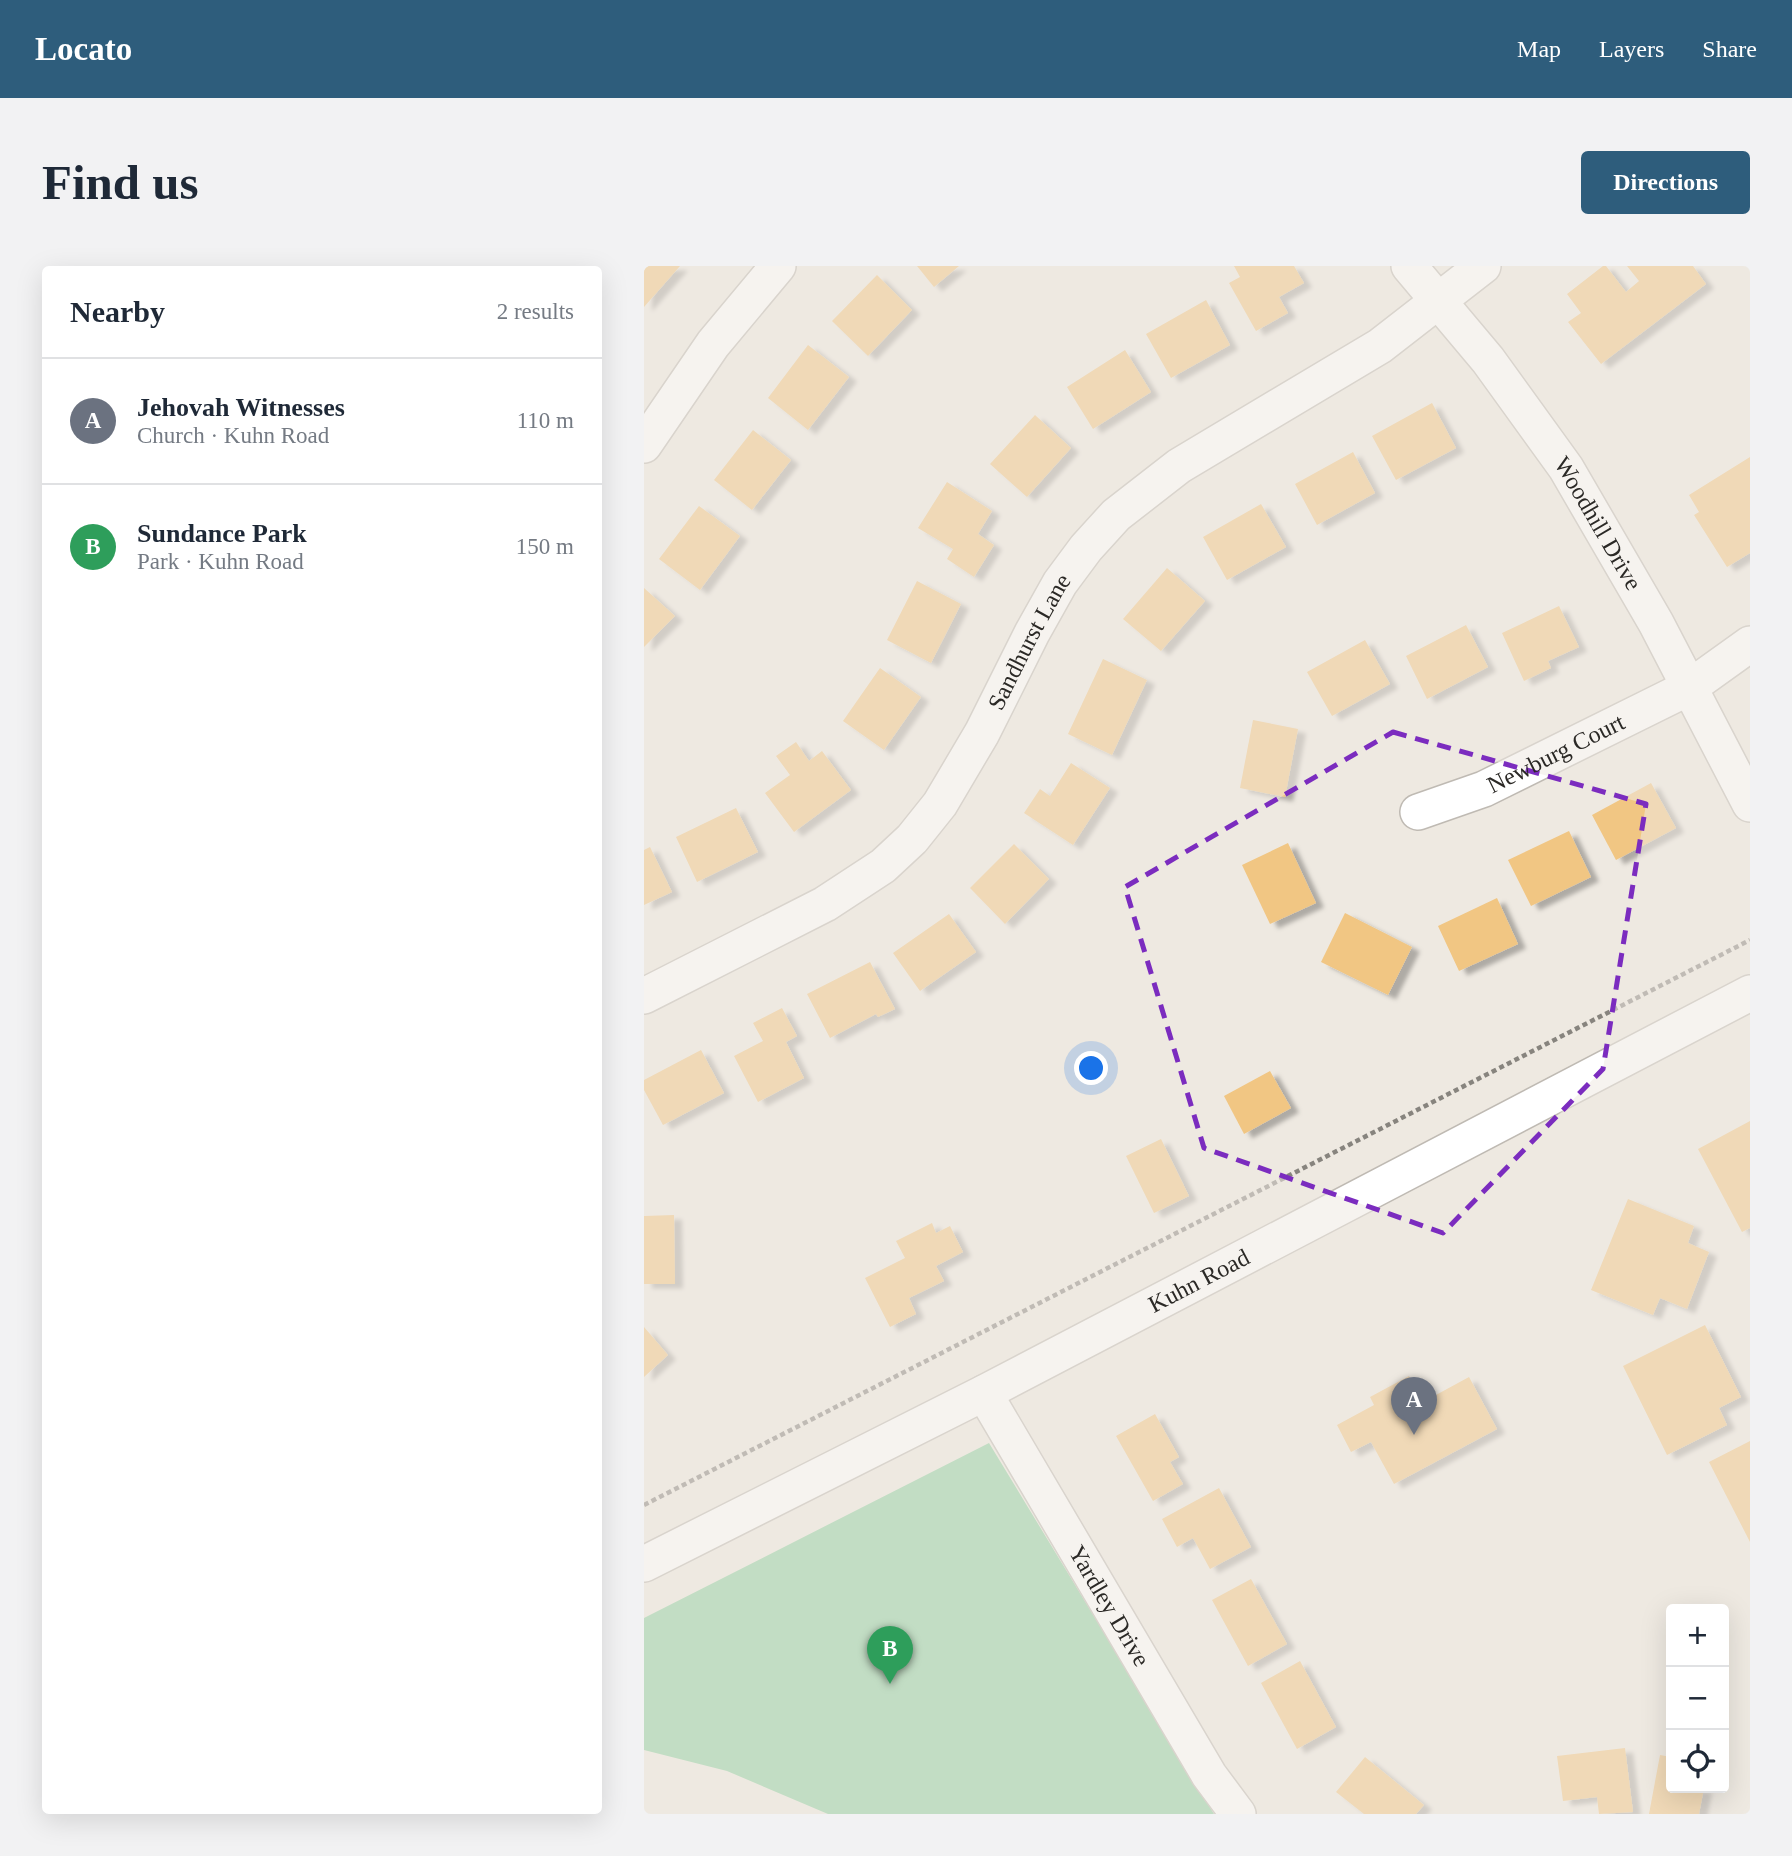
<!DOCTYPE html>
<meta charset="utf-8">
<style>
body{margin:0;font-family:Georgia,serif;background:#f2f2f3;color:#1f2937}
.controls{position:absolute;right:21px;bottom:21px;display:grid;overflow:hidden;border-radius:7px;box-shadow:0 7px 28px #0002}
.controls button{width:63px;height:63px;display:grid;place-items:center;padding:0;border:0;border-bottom:2px solid #e0e1e3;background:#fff;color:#1f2937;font:35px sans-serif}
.you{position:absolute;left:448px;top:803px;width:24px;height:24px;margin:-18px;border:5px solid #fff;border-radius:50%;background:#1a73e8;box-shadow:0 0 0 10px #1a73e833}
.badge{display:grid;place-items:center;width:46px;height:46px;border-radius:50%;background:#2e5d7c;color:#fff;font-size:23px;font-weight:700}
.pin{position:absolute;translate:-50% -58px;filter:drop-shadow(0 2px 4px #0008)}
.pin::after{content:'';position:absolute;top:37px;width:24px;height:21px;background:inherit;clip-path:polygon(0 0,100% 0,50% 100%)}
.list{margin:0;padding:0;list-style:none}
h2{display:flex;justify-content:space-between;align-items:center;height:91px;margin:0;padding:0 28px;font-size:30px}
h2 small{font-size:23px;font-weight:400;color:#747a83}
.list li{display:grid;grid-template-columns:46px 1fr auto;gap:21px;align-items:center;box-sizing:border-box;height:126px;padding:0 28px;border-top:2px solid #e0e1e3}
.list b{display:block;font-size:26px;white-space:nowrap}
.list p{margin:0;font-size:23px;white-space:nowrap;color:#747a83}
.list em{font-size:23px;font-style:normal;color:#747a83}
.icon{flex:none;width:38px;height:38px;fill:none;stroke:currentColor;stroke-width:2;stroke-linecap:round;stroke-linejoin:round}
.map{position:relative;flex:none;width:1106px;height:1548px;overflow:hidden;border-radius:7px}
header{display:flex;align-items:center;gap:42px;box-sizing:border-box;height:98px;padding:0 35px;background:#2e5d7c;color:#fff}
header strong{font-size:33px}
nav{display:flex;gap:38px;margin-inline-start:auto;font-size:24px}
.intro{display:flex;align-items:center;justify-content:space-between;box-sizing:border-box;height:168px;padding:0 42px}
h1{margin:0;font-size:49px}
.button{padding:18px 32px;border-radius:7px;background:#2e5d7c;color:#fff;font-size:24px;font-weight:700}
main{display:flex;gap:42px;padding:0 42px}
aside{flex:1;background:#fff;border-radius:7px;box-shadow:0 7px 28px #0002}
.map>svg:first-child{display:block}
.green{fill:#8ccf9f}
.building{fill:#f1c683;filter:url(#shadow)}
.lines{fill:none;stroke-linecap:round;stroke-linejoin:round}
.street-casing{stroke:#bfbab3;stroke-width:38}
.path{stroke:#87847e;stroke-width:4.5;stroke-dasharray:5 3.5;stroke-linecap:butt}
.street{stroke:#fff;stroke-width:35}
.marked{fill:none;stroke:#7b2cbf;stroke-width:5;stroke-dasharray:14 9;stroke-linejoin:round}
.labels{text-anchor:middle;stroke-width:5;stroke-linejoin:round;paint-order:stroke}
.street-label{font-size:24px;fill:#2b2926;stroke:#eee9e1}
</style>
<header>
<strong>Locato</strong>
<nav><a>Map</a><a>Layers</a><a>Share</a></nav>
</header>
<div class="intro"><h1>Find us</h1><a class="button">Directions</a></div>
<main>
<aside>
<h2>Nearby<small>2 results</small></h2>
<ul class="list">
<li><span class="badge" style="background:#6b7280">A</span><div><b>Jehovah Witnesses</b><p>Church · Kuhn Road</p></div><em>110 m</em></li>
<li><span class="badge" style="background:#2e9e5b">B</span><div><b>Sundance Park</b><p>Park · Kuhn Road</p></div><em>150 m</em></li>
</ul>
</aside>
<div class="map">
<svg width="1106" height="1548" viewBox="0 0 1106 1548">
<defs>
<filter id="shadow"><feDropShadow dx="8" dy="4.5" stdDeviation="2" flood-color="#0004"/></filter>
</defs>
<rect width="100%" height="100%" fill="#eee9e1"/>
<polygon class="green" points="345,1177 570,1548 184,1548 83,1505 0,1484 0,1352"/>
<g class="building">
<polygon points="0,0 36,0 0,41"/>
<polygon points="273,0 315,0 290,21"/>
<polygon points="590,0 650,0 660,17 635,31 644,47 612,65 585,17 596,11"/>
<polygon points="959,0 962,0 982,26 995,15 983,0 1049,0 1062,18 957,98 924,56 937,47 923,28"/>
<polygon points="233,9 268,44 224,90 188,55"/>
<polygon points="562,34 586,79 527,112 502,68"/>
<polygon points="164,79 205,111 164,164 124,132"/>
<polygon points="481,84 507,126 449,163 423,121"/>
<polygon points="788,137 812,182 752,214 728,170"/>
<polygon points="391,149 427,182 383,231 346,198"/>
<polygon points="109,164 147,194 108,244 70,214"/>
<polygon points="709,186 731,227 673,259 651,218"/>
<polygon points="1106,191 1106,287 1083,301 1050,249 1055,246 1045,229"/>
<polygon points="303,216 348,245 334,268 350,279 330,311 303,293 309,283 274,262"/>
<polygon points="617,238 642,281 583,314 559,271"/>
<polygon points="55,240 96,270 56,324 15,293"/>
<polygon points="523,302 561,335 517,385 479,353"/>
<polygon points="273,315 317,338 287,397 243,374"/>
<polygon points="0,322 31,350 0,381"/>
<polygon points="915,340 935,381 904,395 907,402 880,415 858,367"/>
<polygon points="822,359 844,401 783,433 762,390"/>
<polygon points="721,374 746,418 688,450 663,406"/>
<polygon points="459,393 503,414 468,489 424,468"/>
<polygon points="236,402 277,431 240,484 199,455"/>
<polygon points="609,454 654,463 641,531 596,522"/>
<polygon points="152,476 165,495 178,485 207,524 150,566 121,527 146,509 132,490"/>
<polygon points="427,497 466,522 429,579 380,547 396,523 406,530"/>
<polygon points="1007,517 1032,562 972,594 948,549"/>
<polygon points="92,542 114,586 53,616 32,571"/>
<polygon points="925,565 947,611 887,640 864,594"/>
<polygon points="644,577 672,637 626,658 598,599"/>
<polygon points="370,578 405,613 361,658 326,622"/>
<polygon points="6,581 28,626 0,639 0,584"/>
<polygon points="853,632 874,678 815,705 794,660"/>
<polygon points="701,647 768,681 744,729 677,696"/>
<polygon points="305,648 332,686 276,725 249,687"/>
<polygon points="226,696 251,743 234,751 232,748 186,772 163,728"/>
<polygon points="138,742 153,770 142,776 160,812 114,836 90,790 119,775 109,757"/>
<polygon points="57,784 80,827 19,859 0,824 0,814"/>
<polygon points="626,805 647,842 600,868 580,830"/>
<polygon points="1106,855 1106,962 1098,966 1054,883"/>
<polygon points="517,873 545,930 510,947 482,890"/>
<polygon points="984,933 1050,960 1044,977 1065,986 1043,1043 1016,1032 1009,1049 947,1024"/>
<polygon points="30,949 31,1018 0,1018 0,950"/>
<polygon points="288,957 292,967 306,960 319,986 292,1000 300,1015 265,1032 272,1048 246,1061 221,1012 261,992 252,975"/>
<polygon points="1061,1059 1097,1131 1075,1142 1083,1159 1023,1189 979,1100"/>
<polygon points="0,1061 24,1089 0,1111"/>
<polygon points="765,1110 779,1136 825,1111 853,1163 750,1218 727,1176 707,1186 693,1159 730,1139 726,1131"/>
<polygon points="511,1148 535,1191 526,1196 539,1218 509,1235 472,1170"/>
<polygon points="1106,1175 1106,1276 1065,1196"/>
<polygon points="575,1222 607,1281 566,1303 549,1272 533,1281 518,1253"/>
<polygon points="607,1313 643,1378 604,1400 568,1334"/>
<polygon points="656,1395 692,1461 653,1483 617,1417"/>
<polygon points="981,1482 989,1546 955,1548 953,1531 919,1535 913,1490"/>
<polygon points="1016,1489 1027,1491 1027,1522 1060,1522 1055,1548 1005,1548"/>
<polygon points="721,1491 780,1539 772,1548 720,1548 692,1526"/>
</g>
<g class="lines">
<defs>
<g id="street">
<path id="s1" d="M765,0L844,94L922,202L1012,357L1106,538"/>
<polyline points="0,179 69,78 134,0"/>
<path id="s2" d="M774,546L840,523L1046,421L1106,378"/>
<path id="s3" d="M0,730L181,638L239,600L268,573L296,538L338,467L388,367L416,317L442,282L472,249L535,200L736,80L839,0"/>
<path id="s4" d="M340,1127L565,1509L594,1548"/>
<path id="s5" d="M0,1298L340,1127L1106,727"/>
</g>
</defs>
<use href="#street" class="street-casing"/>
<polyline class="path" points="0,1239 1106,674"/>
<use href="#street" class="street"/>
</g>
<path d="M0 0H1106V1548H0ZM749,466L1002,538L959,803L799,967L560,882L481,621Z" fill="#eee9e1" fill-opacity=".55" fill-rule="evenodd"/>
<path class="marked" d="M749,466L1002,538L959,803L799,967L560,882L481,621Z"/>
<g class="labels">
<g class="street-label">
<text dy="8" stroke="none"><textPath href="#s1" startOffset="320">Woodhill Drive</textPath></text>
<text dy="8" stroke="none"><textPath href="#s3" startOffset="542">Sandhurst Lane</textPath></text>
<text dy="8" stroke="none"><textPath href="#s2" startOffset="150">Newburg Court</textPath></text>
<text dy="8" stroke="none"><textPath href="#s5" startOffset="623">Kuhn Road</textPath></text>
<text dy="8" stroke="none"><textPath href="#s4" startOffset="247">Yardley Drive</textPath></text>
</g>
</g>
</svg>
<div class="controls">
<button>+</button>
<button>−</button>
<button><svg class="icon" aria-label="locate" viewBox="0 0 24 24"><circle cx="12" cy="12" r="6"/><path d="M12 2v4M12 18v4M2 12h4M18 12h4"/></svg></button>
</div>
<div class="you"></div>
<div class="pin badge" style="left:770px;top:1169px;background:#6b7280">A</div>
<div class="pin badge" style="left:246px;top:1418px;background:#2e9e5b">B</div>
</div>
</main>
